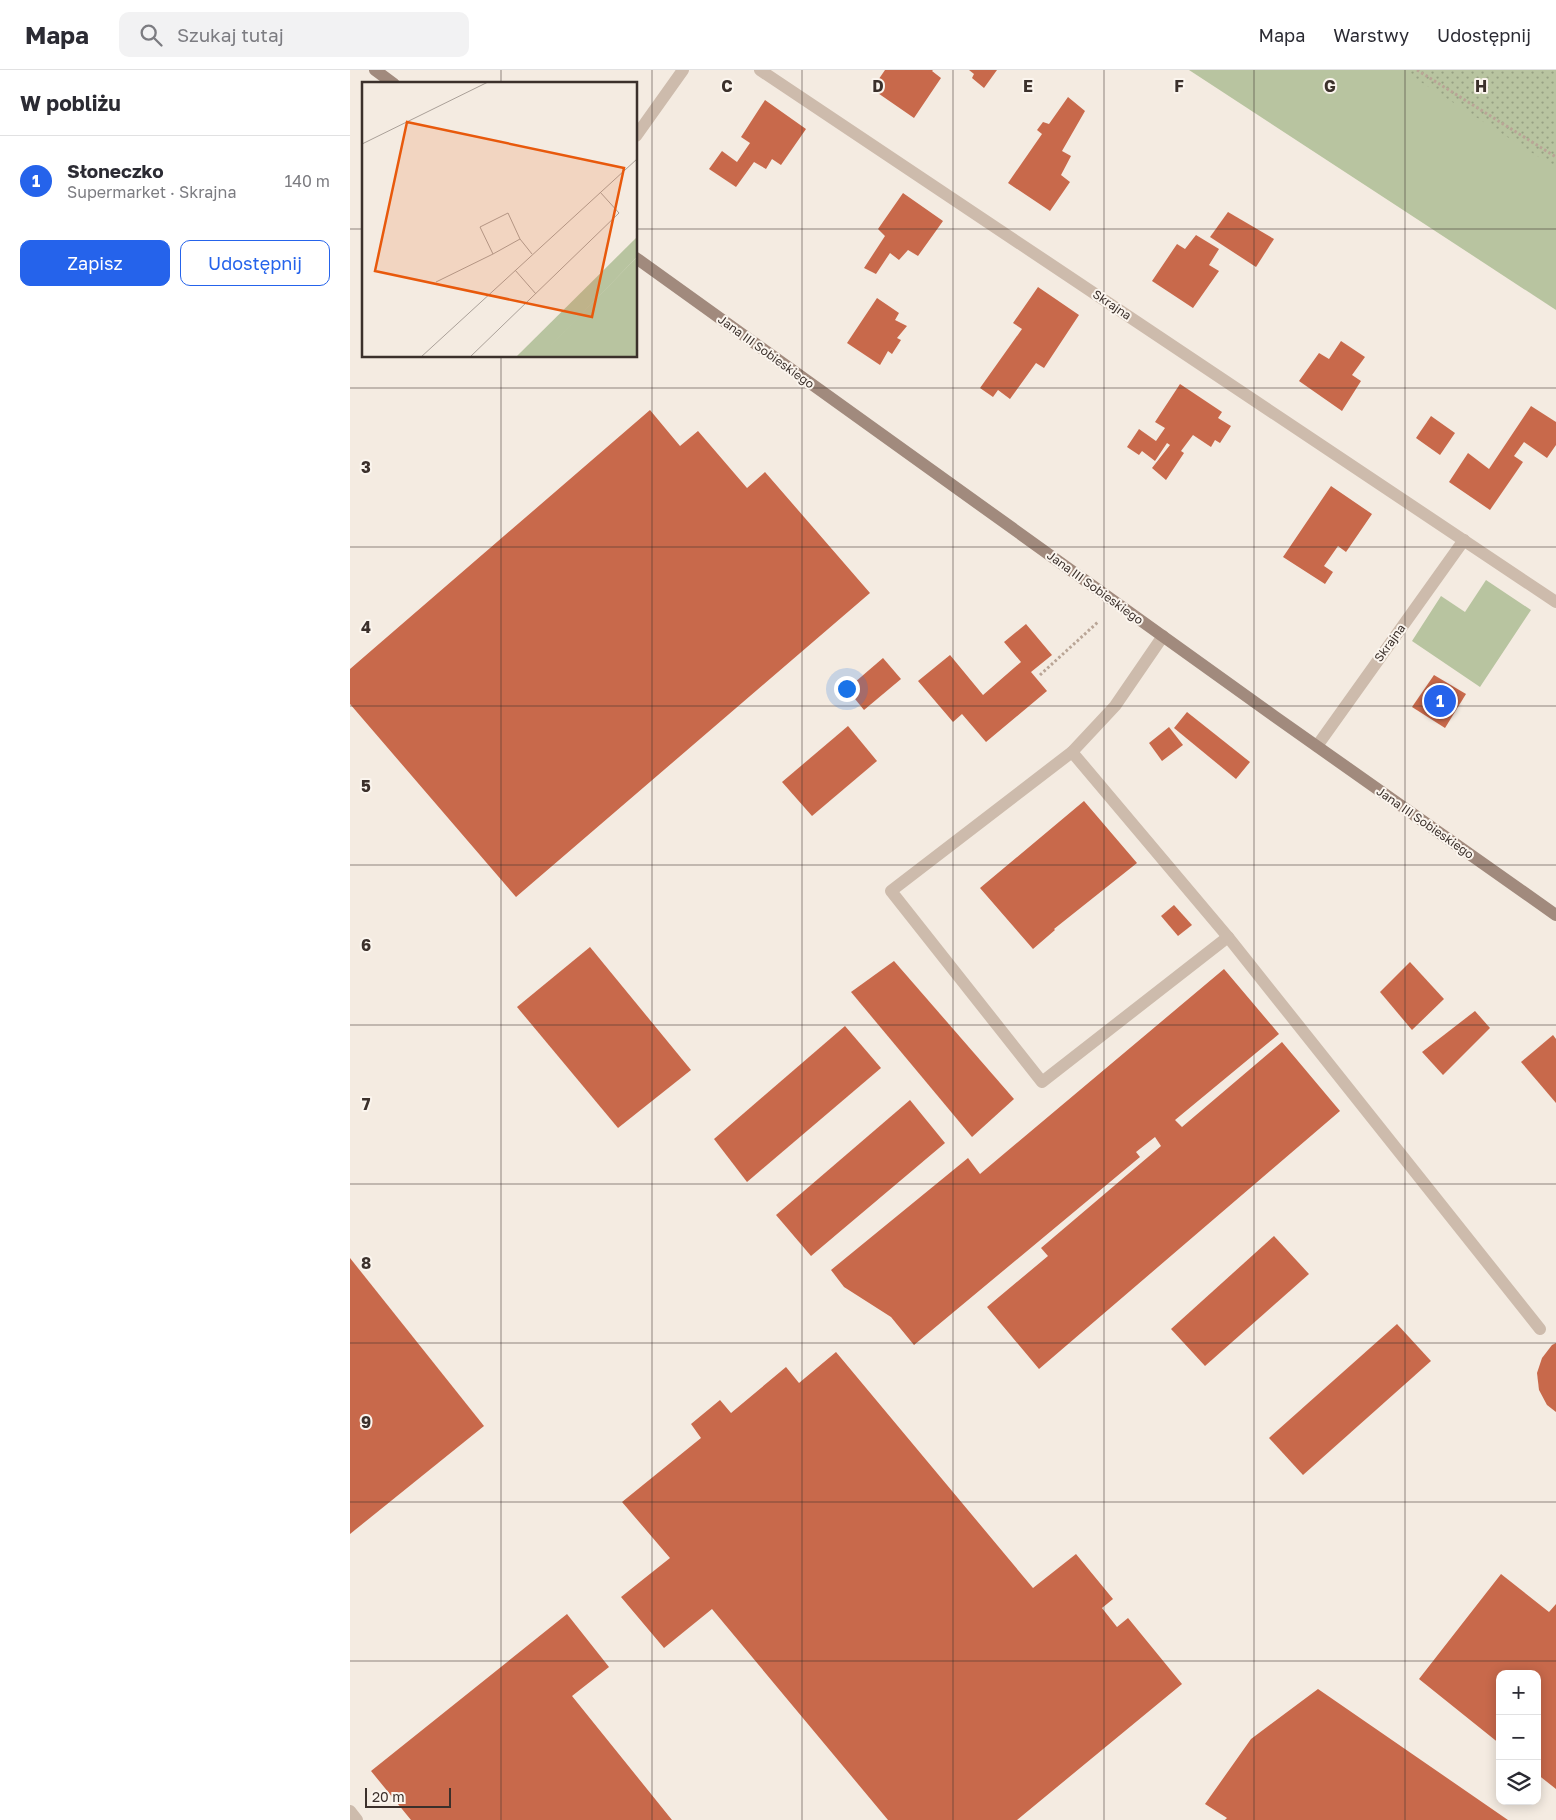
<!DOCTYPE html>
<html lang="pl">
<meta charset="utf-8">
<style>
body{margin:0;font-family:"Golos Text",sans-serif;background:#f2f2f3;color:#2b2b33}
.controls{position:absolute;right:15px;bottom:15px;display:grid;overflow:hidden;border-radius:10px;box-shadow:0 2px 12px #0003}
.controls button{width:45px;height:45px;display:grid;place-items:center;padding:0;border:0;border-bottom:1px solid #e1e1e2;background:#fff;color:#2b2b33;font:25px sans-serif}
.scale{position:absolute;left:15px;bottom:12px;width:86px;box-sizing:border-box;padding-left:5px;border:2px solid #3b302b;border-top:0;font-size:14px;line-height:18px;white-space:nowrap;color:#3b302b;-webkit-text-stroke:4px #fbf5ee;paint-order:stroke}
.you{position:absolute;left:496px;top:618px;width:18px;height:18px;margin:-12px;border:4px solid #fff;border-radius:50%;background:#1a73e8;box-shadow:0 0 0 8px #1a73e833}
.badge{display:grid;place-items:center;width:32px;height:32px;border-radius:50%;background:#2563eb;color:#fff;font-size:16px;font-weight:700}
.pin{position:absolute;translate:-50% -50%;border:2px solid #fff;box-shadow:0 1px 5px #0006}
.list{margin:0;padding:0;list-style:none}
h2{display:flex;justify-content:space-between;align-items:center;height:65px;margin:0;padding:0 20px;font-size:21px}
h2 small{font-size:16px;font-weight:400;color:#7c7c81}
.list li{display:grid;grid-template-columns:32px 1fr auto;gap:15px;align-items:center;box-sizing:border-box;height:90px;padding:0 20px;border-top:1px solid #e1e1e2}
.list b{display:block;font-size:19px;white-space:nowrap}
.list p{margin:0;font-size:16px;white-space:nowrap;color:#7c7c81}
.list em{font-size:16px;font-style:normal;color:#7c7c81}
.actions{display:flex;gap:10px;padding:15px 20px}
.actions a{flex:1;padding:11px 0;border:1px solid #2563eb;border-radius:10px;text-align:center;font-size:18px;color:#2563eb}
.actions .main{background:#2563eb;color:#fff}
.icon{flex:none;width:28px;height:28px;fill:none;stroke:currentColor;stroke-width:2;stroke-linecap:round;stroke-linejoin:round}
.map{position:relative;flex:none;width:1206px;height:1750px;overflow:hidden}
header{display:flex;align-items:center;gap:30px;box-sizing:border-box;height:70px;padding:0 25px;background:#fff;border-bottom:1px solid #e1e1e2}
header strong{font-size:24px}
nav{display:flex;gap:28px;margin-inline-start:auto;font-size:18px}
.search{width:350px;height:45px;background:#f2f2f3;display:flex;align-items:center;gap:12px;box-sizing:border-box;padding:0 18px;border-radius:10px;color:#7c7c81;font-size:19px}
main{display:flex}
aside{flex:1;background:#fff}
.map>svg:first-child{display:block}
.green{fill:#b8c4a0}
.garden{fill:url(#garden-dots)}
.building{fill:#c8694b}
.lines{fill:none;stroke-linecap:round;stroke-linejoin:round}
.path{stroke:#b9a596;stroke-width:3;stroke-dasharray:2.5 2.5;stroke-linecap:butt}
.lane{stroke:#cdbbac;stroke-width:12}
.street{stroke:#cdbbac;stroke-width:12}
.secondary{stroke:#a18a7d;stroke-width:12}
.grid{fill:none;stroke:#3b302b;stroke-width:1;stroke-opacity:0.55}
.labels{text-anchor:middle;stroke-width:4;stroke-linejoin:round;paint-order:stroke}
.street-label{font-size:12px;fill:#3b302b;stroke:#fbf5ee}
.inset-road{fill:none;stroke:#aaa098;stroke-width:1}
.view{fill:#e8590c;fill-opacity:0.15;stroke:#e8590c;stroke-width:2.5}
.inset-edge{fill:none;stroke:#3b302b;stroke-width:2.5}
.grid-label{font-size:16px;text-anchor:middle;font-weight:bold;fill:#3b302b;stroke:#fbf5ee;stroke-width:4;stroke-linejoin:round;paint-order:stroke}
</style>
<header>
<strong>Mapa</strong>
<div class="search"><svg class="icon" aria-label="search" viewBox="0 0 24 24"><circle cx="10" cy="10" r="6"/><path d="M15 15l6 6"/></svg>Szukaj tutaj</div>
<nav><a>Mapa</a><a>Warstwy</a><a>Udostępnij</a></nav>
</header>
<main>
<aside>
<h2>W pobliżu<small></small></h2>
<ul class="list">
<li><span class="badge">1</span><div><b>Słoneczko</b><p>Supermarket · Skrajna</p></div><em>140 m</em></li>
</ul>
<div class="actions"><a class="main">Zapisz</a><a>Udostępnij</a></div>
</aside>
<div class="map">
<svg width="1206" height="1750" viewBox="0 0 1206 1750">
<defs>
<pattern id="garden-dots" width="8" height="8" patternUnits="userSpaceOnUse" patternTransform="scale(1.25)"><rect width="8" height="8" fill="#b8c4a0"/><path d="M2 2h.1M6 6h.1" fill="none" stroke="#97a083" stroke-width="1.8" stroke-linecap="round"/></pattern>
</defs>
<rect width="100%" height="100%" fill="#f4ebe1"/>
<g class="green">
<polygon points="839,0 1060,0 1206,92 1206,240"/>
<polygon points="1136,510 1181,540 1130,617 1062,571 1091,526 1115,542"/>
</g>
<polygon class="garden" points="1052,0 1206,0 1206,98"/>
<g class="building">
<polygon points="535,0 583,0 582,1 591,8 564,48 522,19"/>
<polygon points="619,0 647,0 634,18 622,8 624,4"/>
<polygon points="718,27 735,41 712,81 721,86 711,105 720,112 700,141 658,113 692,64 687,60 693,52 699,54"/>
<polygon points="415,30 456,59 431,95 422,89 416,99 404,92 386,117 359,99 372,81 387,92 400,73 391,67"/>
<polygon points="553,123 593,151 568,186 558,180 549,190 540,183 526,204 514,198 535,166 528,159"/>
<polygon points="878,142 924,169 906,197 860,167"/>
<polygon points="846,165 869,179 859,195 869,201 843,238 802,211 827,174 835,179"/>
<polygon points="688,217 729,245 694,298 686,293 660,329 648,320 643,327 630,318 672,259 663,253"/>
<polygon points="527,228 549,243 545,250 557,256 547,268 551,270 542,284 538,281 530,295 497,273"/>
<polygon points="991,271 1015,287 1002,305 1011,311 992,341 949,311 969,283 979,289"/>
<polygon points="830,314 872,342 868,348 881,356 870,373 865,370 861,377 843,365 831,381 834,383 816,410 802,398 820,375 817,373 805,391 792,381 789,385 777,377 789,359 806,371 815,358 805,352"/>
<polygon points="1181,336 1206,352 1206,375 1197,388 1174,372 1164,386 1173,392 1140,440 1099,412 1118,383 1139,399"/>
<polygon points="300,340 330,376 348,361 397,418 415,402 520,523 166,827 0,634 0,599"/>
<polygon points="1081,346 1105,363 1090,385 1066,368"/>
<polygon points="981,416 1022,444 996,482 988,476 974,496 983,502 975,514 933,487"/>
<polygon points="676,554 702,585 681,602 697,621 636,672 612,644 603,652 568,611 600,585 633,625 671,592 654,572"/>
<polygon points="533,588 551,609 514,640 497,619"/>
<polygon points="1084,605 1116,624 1095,658 1062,637"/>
<polygon points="837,642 900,692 886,709 824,658"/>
<polygon points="498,656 527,691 462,746 432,712"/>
<polygon points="819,657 833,675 812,691 799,673"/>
<polygon points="734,731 787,793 704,859 705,860 683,879 630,818"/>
<polygon points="824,835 842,855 828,866 811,846"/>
<polygon points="240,877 341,1000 268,1058 167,937"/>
<polygon points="544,891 664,1029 622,1067 501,922"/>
<polygon points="1060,892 1094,929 1062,960 1030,922"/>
<polygon points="874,899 929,964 825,1050 832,1057 932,972 990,1041 689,1299 637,1237 698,1186 691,1178 811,1076 805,1067 786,1082 790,1087 564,1275 541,1247 494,1217 481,1200 618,1088 630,1104"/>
<polygon points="1125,941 1140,958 1093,1005 1072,982"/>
<polygon points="495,956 531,998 397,1112 364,1069"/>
<polygon points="1203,965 1206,969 1206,1033 1171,992"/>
<polygon points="560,1030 595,1073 461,1186 426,1145"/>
<polygon points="924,1166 959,1204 855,1296 821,1259"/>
<polygon points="0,1188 134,1356 0,1464"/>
<polygon points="1047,1254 1081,1291 953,1405 919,1368"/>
<polygon points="1206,1273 1206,1342 1197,1335 1189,1320 1187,1303 1192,1288 1202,1275"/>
<polygon points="486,1282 683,1518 726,1484 763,1529 752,1538 767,1557 778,1548 832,1614 667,1750 538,1750 362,1539 314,1578 271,1527 320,1488 272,1432 351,1368 341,1354 370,1330 381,1343 436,1297 449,1313"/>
<polygon points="1151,1504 1199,1542 1206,1534 1206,1719 1187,1704 1187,1604 1150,1604 1150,1674 1069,1609"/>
<polygon points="217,1544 259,1597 222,1626 322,1750 61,1750 21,1701"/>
<polygon points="968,1619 1158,1750 875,1750 877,1748 855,1734 901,1669"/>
</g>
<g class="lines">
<g class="path">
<polyline points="1067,0 1206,87"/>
<polyline points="690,605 748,552"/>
</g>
<g class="lane">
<polyline points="813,566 765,636 722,682 541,821 692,1012 878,867 1190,1259"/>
<polyline points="722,682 878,867"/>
</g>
<g class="street">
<polyline points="410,0 1206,532"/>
<polyline points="286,66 333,0"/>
<polyline points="967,676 1114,470"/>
<polyline points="0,1741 7,1750"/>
</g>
<g class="secondary">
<polyline points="25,0 44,14"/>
<polyline points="286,188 924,646 1206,845"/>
</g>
</g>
<path class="grid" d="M151,0V14M302,0V1750M452,0V1750M603,0V1750M754,0V1750M904,0V1750M1055,0V1750M0,159H14M286,159H1206M151,286V1750M0,318H1206M0,477H1206M0,636H1206M0,795H1206M0,955H1206M0,1114H1206M0,1273H1206M0,1432H1206M0,1591H1206"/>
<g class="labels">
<g class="street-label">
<text transform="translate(762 235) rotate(34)" y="4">Skrajna</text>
<text transform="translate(416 282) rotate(36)" y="4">Jana III Sobieskiego</text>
<text transform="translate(745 518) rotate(36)" y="4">Jana III Sobieskiego</text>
<text transform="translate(1040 573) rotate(-54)" y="4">Skrajna</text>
<text transform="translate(1075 753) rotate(35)" y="4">Jana III Sobieskiego</text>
</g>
</g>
<g transform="translate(12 12)">
<rect width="275" height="275" fill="#f4ebe1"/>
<path d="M275,155V175L178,275H154Z" fill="#b8c4a0"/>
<path d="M275,175V275H177Z" fill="#b8c4a0"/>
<path class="inset-road" d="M0,62L126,0M131,172L158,157M153,188L174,212M74,200L131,172L118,145L146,131L158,157L170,172M59,275L275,77M108,275L257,131L238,110"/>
<path class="view" d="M45,40L262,86L230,235L13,189Z"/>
<rect width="275" height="275" class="inset-edge"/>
</g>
<g class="grid-label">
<text x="377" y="22">C</text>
<text x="528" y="22">D</text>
<text x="678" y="22">E</text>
<text x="829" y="22">F</text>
<text x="980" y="22">G</text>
<text x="1131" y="22">H</text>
<text x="16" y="403">3</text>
<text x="16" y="563">4</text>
<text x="16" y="722">5</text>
<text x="16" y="881">6</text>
<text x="16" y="1040">7</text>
<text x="16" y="1199">8</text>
<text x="16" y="1358">9</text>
</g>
</svg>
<div class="controls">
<button>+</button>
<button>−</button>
<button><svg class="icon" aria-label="layers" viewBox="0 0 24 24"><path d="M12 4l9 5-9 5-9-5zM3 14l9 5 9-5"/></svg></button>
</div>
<div class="scale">20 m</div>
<div class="you"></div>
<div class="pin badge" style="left:1090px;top:631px">1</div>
</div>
</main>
